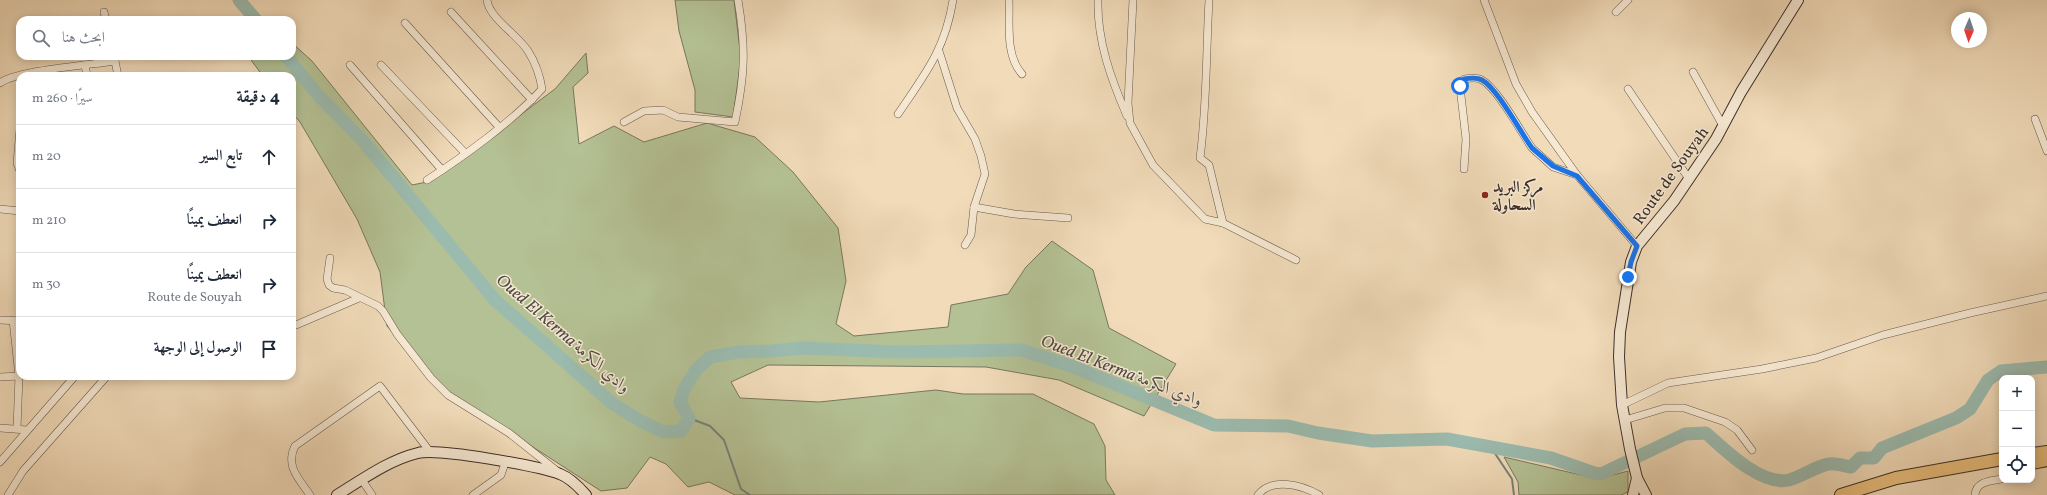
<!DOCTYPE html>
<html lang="ar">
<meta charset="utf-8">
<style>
body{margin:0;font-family:Vollkorn,Amiri,serif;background:#f6f6f7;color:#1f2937;direction:rtl}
.controls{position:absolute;right:12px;bottom:12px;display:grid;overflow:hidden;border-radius:8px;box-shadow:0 2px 10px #0003}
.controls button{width:36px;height:36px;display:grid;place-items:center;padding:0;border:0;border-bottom:1px solid #e0e1e3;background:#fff;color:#1f2937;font:20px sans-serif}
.compass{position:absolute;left:1951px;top:12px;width:36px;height:36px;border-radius:50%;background:#fff;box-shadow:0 2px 10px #0003;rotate:182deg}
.stop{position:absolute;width:12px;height:12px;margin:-9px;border:3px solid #1a73e8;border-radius:50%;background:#fff}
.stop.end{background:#1a73e8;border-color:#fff;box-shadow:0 1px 4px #0008}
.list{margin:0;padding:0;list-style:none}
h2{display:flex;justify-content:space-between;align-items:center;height:52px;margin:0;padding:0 16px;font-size:17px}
h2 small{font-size:13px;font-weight:400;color:#747a83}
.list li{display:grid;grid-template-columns:26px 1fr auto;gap:12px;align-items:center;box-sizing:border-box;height:64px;padding:0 16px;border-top:1px solid #e0e1e3}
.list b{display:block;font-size:15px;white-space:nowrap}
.list p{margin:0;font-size:13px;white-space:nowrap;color:#747a83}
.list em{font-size:13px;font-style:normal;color:#747a83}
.icon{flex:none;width:22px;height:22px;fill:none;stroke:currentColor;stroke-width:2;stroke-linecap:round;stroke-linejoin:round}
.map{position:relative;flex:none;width:2047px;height:495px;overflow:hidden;direction:ltr}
.search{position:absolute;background:#fff;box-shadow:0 2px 10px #0003;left:16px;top:16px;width:280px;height:44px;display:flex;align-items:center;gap:10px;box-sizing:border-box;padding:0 14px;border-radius:12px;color:#747a83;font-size:15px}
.panel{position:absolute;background:#fff;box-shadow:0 2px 10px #0003;left:16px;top:72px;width:280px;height:308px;border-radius:12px;direction:rtl}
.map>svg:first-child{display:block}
.green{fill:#b4c194;stroke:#78785f}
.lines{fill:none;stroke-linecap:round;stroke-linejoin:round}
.stream{stroke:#75837a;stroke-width:2}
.river{stroke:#9bbbaf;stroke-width:13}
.street-casing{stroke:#695a4e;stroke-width:8}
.secondary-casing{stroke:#3c2f2a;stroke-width:12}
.highway-casing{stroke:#3c2f2a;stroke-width:14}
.street{stroke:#f6e8d2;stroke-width:7}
.secondary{stroke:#f6e8d2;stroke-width:10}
.highway{stroke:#e8be7c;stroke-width:12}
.route{stroke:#1a73e8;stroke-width:5}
.poi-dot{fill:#8f2418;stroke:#f6e8d2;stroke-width:1.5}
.labels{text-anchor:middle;stroke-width:3;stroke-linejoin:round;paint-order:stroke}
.street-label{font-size:16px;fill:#3c2f2a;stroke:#f6e8d2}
.poi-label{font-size:16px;font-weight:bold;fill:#3c2f2a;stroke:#f6e8d2;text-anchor:start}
.water-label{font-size:17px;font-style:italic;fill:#4f4b45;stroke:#f6e8d2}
</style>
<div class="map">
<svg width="2047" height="495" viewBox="0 0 2047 495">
<rect width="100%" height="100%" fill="#f1dbb9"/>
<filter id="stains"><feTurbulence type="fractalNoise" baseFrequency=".005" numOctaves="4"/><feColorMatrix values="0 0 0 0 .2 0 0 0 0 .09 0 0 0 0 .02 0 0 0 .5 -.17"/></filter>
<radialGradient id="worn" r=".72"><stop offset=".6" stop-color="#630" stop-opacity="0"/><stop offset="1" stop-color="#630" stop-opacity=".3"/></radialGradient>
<g class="green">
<polygon points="675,0 734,0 741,59 733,117 695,112 695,90 679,31"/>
<polygon points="292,43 312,61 412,185 432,181 555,89 586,53 588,73 573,87 579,144 614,126 644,142 707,123 755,137 793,172 838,228 846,281 836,324 854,336 948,327 951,305 1008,294 1026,267 1052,241 1093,270 1109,328 1176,364 1144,416 1059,380 986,367 768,365 731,382 740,398 819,402 936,390 963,394 1033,394 1094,424 1105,446 1106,480 1115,495 735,495 709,482 688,487 666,464 650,457 627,488 601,491 443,389 387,326 380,272 357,219 300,122 292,113 292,76 263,76 248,56 292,56"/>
<polygon points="1504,457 1598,479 1628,471 1628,492 1621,495 1519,495 1518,482"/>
</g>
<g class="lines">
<g class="stream">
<polyline points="689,418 710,426 724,440 741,489 750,495"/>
<polyline points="1490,446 1512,479 1514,495"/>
</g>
<g class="river">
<polyline points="239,0 256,20"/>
<path d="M286,56L318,95L363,141L495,300L613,404L639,420L663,432L681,431L689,418L680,402L684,389L696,370L710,357L739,352L772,351L803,348L898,352L1021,350L1071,366L1214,425L1288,426L1318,433L1372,441L1447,439L1551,458L1594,473L1601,474L1685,434L1706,433C1725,450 1761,486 1789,480C1803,476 1816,466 1829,464C1836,463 1844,466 1851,467L1860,458H1874L1882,448L1956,418L1970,409L1988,380L2001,371L2047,367"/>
</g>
<defs>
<g id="street">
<path d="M1009,0C1010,24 1005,55 1022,74"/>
<path d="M1098,0C1097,41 1111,79 1127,116"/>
<polyline points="1133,0 1128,103 1130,123 1153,165 1205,219 1223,223 1296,260"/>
<path d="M1209,0C1206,53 1207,105 1200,158L1209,165L1223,223"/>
<polyline points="1484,0 1516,84 1532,112 1577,175"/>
<polyline points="104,12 106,20"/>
<polyline points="451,12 532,100"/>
<polyline points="1616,12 1628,0"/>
<polyline points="405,23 499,127"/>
<polyline points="939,51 957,108 975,139 981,156 985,174 974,207 971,235 965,245"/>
<polyline points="114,56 118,76"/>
<polyline points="85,65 87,76"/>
<polyline points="350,65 442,170"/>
<polyline points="381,65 465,153"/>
<polyline points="1693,72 1723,126"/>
<path d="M0,83C18,70 90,65 115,61"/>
<polyline points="1628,89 1689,179"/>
<path d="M898,114C925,74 945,50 953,0"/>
<polyline points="2035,119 2047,151"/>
<path d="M624,122L644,111L663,110L678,117L735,122C745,75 746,47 738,0"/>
<polyline points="20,129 17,163 20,171"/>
<path d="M1464,169L1466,139L1460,87L1464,79C1470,78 1477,77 1482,80C1497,88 1521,132 1532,148L1553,167L1577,175L1637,246"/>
<path d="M427,180C463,157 513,121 542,89C540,76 535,62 528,51C518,35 489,18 487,0"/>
<polyline points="974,207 1014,214 1068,218"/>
<polyline points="0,209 20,211"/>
<polyline points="330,258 327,279 329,285 333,288 345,290 378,306 383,311 397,334 431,378 448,395 509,433 557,471"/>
<polyline points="0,320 20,321"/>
<polyline points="13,320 19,376 17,428"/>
<polyline points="296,325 359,298"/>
<polyline points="0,377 19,376"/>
<polyline points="1622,405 1668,383 1762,369 1816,358 1883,335 1970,313 2047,296"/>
<polyline points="1625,420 1665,408 1684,408 1725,422 1737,430 1752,450"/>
<polyline points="0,428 27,430"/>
<polyline points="0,462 75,376"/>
<polyline points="362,480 372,495"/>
<polyline points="8,495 23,471 107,376"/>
<path d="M310,495C299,479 285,466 295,446L380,386L431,453"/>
<polyline points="473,495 501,475 505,463"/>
<path d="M1258,495C1272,477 1302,485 1319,495"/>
<path d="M1975,495C1976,481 1991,481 2002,479"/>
</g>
<g id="secondary">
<path d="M337,495C363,479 389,460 418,453C439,448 538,466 560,474C570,478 579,487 586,495"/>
<polyline points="1633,495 1637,478"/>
<polyline points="1646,495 1637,478 1630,449 1622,405 1619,357 1620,332 1631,262 1637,246 1674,201 1716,139 1741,92 1798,0"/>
</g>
<g id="highway">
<polyline points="2032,454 2047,452"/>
<polyline points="2032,463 2047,460"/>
<polyline points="1841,495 1896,478 2002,459"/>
</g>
</defs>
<use href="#street" class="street-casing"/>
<use href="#secondary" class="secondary-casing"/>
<use href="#highway" class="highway-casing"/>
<use href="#street" class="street"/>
<use href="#secondary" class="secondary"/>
<use href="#highway" class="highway"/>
</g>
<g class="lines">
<path class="route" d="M1460,86L1464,79C1470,78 1477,77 1482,80C1497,88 1521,133 1532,148L1553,166L1577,176L1637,246L1631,262L1628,277"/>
</g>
<circle class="poi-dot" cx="1485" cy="195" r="4"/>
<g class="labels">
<g class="street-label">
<text transform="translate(1670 175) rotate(-54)" y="6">Route de Souyah</text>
</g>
<g class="poi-label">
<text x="1493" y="192">مركز البريد<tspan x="1493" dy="18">السحاولة</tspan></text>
</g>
<g class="water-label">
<text transform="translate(564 333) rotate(41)" y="6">Oued El Kerma وادي الكرمة</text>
<text transform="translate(1122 370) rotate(21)" y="6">Oued El Kerma وادي الكرمة</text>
</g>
</g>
<rect width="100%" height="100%" filter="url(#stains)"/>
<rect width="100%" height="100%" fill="url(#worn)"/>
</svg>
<div class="controls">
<button>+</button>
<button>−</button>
<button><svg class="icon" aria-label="locate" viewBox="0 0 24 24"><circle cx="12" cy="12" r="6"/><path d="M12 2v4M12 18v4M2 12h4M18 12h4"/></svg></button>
</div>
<svg class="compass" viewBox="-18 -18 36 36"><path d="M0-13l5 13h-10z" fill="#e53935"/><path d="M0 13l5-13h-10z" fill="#747a83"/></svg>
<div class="stop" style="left:1460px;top:86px"></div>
<div class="stop end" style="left:1628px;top:277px"></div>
<div class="search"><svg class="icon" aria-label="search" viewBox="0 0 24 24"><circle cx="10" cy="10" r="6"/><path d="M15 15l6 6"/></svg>ابحث هنا</div>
<section class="panel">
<h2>4 دقيقة<small>سيرًا · 260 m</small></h2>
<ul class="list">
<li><svg class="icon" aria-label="ahead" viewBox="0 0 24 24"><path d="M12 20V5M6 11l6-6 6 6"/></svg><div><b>تابع السير</b></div><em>20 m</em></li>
<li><svg class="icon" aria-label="right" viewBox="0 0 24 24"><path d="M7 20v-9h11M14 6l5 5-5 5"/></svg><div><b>انعطف يمينًا</b></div><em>210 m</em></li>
<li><svg class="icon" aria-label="right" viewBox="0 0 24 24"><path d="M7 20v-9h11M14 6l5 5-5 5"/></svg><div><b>انعطف يمينًا</b><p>Route de Souyah</p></div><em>30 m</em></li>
<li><svg class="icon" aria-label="arrive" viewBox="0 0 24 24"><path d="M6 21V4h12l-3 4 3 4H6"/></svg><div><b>الوصول إلى الوجهة</b></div></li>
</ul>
</section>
</div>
